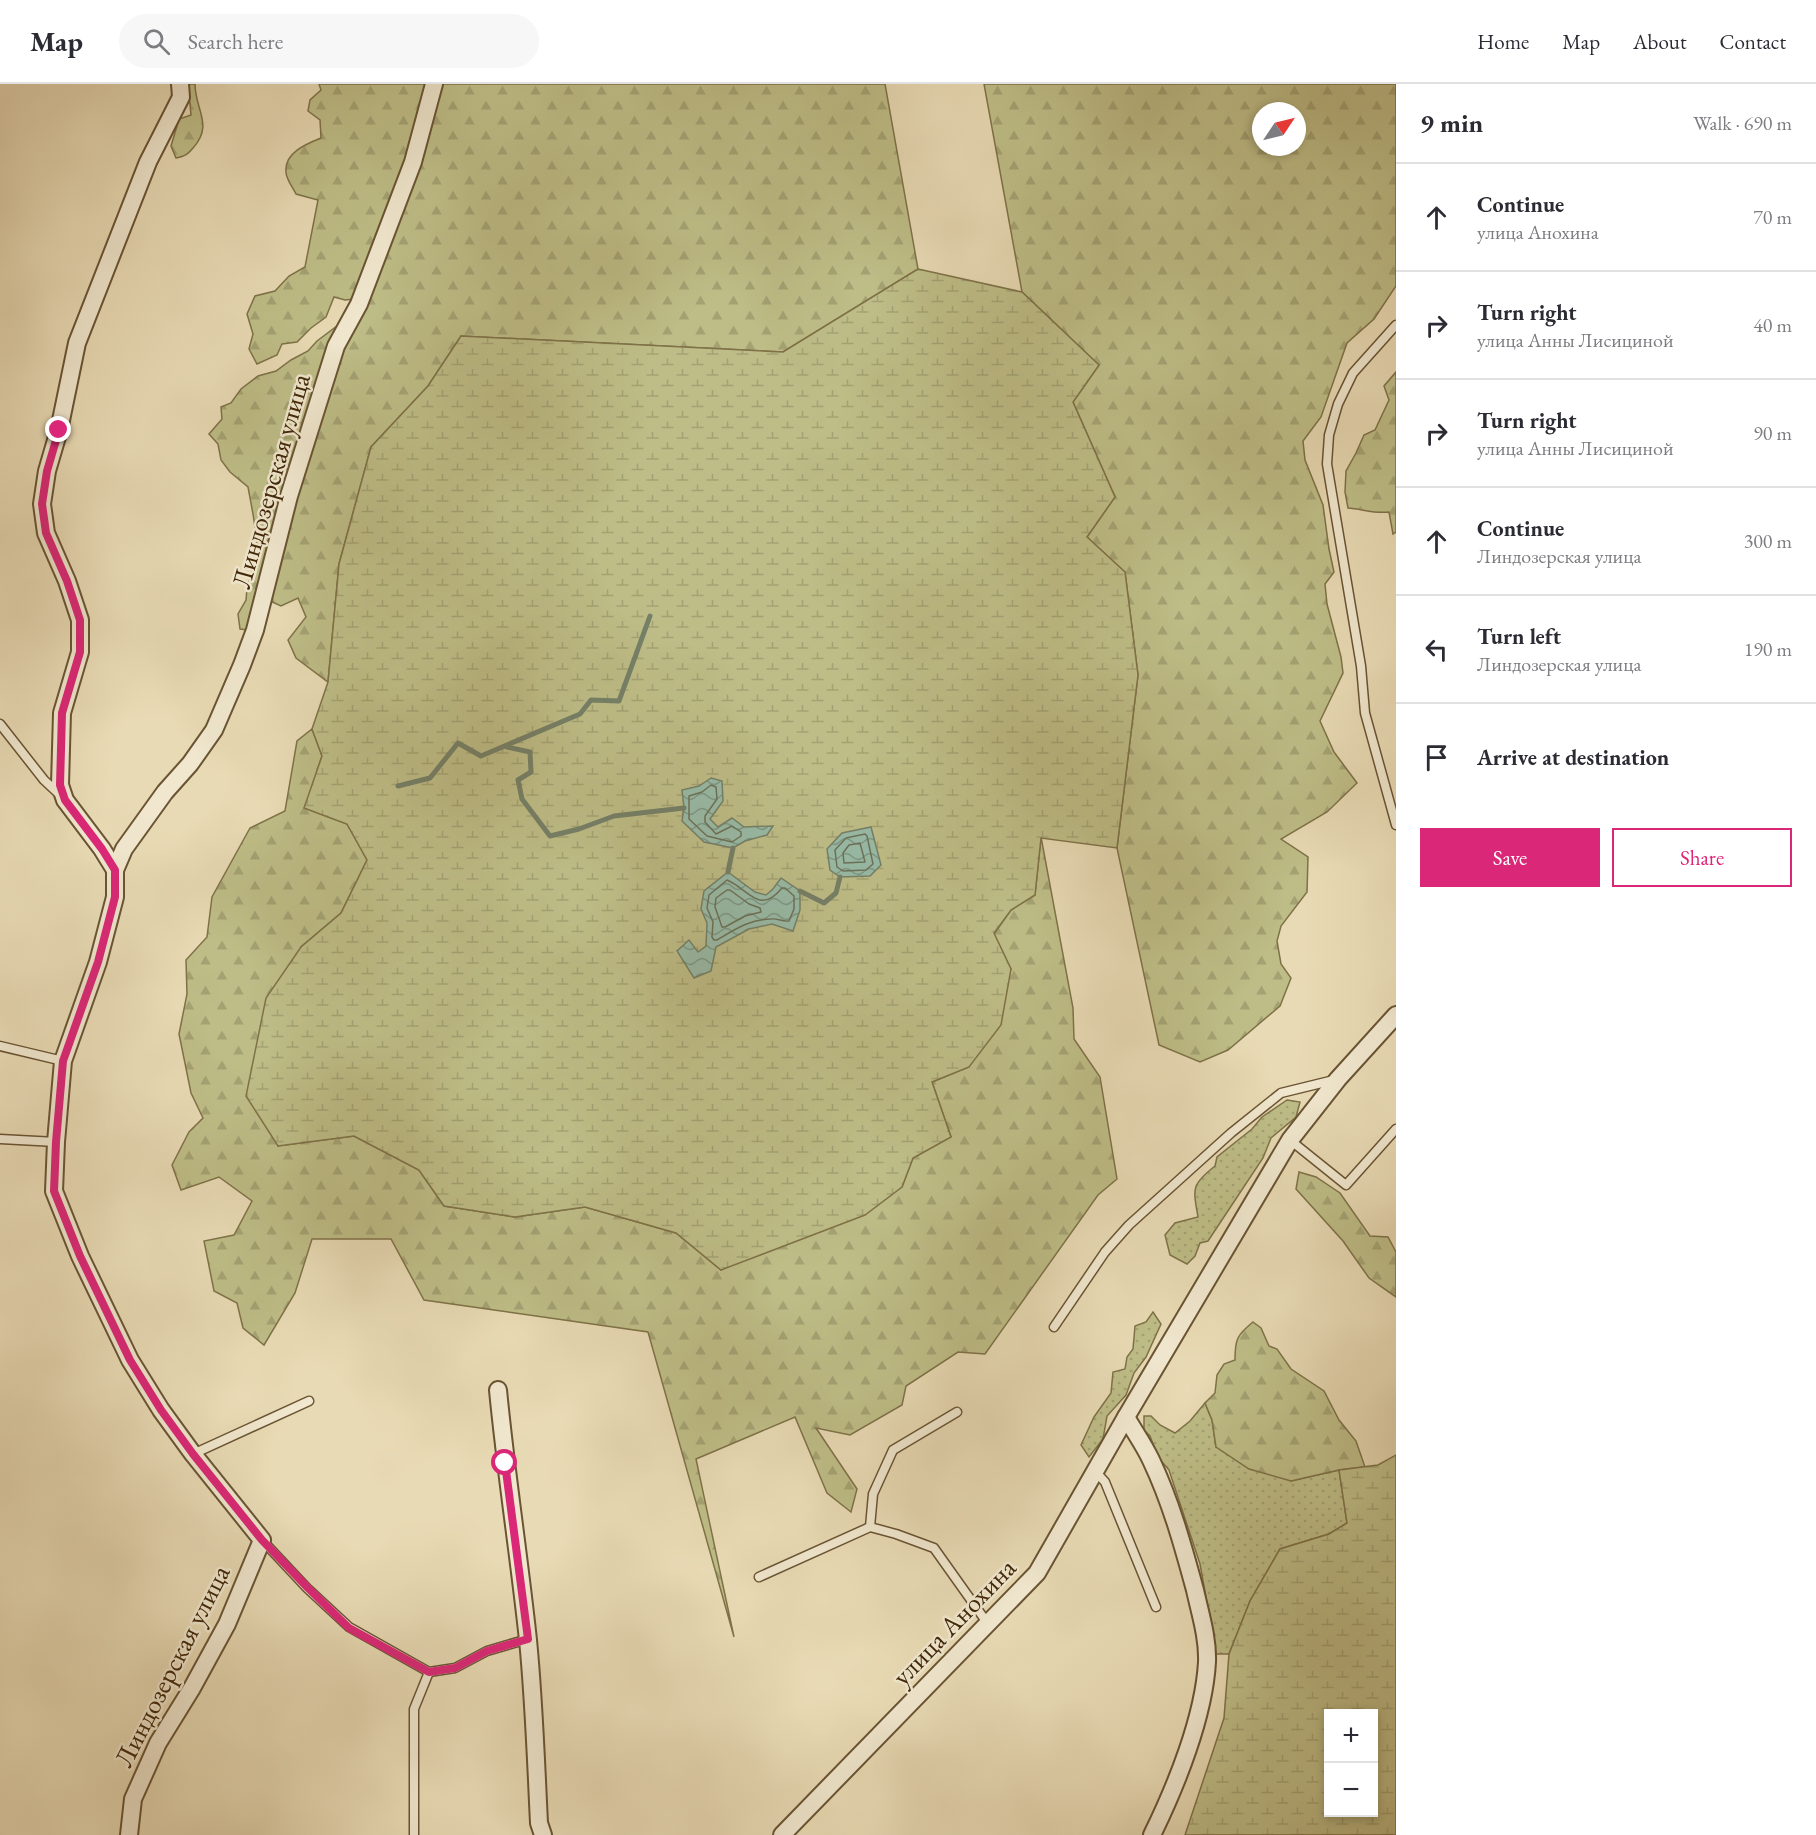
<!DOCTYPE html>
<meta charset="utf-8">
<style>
body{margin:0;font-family:"EB Garamond",serif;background:#f7f7f7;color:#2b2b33}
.controls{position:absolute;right:18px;bottom:18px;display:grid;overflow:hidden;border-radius:0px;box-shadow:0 3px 9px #0003}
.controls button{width:54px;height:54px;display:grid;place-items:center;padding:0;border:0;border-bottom:2px solid #e1e1e2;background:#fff;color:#2b2b33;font:30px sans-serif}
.compass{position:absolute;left:1252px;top:18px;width:54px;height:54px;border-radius:50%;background:#fff;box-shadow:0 3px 9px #0003;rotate:55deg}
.stop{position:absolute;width:18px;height:18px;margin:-14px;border:4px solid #db2777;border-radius:50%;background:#fff}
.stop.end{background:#db2777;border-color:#fff;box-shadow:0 2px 6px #0008}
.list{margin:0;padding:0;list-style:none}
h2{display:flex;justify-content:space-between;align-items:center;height:78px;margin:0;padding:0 24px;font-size:26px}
h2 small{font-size:20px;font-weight:400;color:#7c7c81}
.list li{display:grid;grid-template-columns:39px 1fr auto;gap:18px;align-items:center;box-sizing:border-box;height:108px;padding:0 24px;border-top:2px solid #e1e1e2}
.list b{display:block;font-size:22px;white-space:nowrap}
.list p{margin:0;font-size:20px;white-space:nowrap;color:#7c7c81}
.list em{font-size:20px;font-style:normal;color:#7c7c81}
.actions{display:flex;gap:12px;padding:18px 24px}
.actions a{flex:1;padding:14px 0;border:2px solid #db2777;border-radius:0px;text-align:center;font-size:21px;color:#db2777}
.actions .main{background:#db2777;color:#fff}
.icon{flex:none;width:33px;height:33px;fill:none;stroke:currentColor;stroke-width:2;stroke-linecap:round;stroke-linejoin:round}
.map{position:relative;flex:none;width:1396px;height:1751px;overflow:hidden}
header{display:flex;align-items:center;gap:36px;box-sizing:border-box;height:84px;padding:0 30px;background:#fff;border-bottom:2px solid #e1e1e2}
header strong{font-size:28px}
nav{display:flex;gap:33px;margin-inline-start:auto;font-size:21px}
.search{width:420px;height:54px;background:#f7f7f7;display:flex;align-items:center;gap:15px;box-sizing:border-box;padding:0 21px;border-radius:33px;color:#7c7c81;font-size:22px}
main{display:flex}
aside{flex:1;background:#fff}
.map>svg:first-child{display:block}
.grass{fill:url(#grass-dots);stroke:#7f7248;stroke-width:1.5}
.forest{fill:url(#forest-firs);stroke:#7f7248;stroke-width:1.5;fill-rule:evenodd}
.wetland{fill:url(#wetland-marsh);stroke:#7f7248;stroke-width:1.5;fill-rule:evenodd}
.water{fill:url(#water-waves);stroke:#758067;stroke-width:1.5}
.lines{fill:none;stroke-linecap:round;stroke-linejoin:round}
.shore{stroke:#6c7158;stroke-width:1.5}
.stream{stroke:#758067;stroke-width:5}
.lane-casing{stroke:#6a5433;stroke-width:11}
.street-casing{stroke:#6a5433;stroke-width:20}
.lane{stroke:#f0e7ce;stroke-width:8}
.street{stroke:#f0e7ce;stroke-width:16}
.route{stroke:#db2777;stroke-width:8}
.labels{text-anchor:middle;stroke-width:5;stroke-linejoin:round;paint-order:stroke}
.street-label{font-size:27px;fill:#402708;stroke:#f0e7ce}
</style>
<header>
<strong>Map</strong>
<div class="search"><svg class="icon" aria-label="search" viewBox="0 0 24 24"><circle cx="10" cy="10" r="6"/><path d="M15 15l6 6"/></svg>Search here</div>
<nav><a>Home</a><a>Map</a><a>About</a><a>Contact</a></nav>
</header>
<main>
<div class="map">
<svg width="1396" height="1751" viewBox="0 0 1396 1751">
<defs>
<pattern id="grass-dots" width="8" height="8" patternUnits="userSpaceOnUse" patternTransform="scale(1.5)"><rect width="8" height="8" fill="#bebd87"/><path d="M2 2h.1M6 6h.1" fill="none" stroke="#a4a273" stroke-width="1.8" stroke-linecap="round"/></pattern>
<pattern id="forest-firs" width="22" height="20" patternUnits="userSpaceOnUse" patternTransform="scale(1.5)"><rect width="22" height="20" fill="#bebd87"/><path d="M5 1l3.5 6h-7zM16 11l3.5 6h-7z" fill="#a4a273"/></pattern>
<pattern id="wetland-marsh" width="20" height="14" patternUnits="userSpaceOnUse" patternTransform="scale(1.5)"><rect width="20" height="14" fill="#bebd87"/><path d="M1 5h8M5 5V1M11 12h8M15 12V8" fill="none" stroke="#a4a273"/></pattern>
<pattern id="water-waves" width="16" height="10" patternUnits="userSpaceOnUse" patternTransform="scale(1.5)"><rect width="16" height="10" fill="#98bba7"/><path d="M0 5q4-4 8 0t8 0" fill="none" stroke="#7d9886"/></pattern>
</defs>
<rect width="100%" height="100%" fill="#e8dab4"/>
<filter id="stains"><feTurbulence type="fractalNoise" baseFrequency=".00333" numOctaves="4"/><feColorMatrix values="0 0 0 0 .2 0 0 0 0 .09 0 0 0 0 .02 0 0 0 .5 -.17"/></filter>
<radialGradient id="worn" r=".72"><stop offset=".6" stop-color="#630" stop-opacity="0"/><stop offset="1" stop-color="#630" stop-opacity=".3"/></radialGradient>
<g class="grass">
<path d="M1287,1016L1300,1018L1296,1033L1271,1054L1263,1074L1208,1157L1200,1159L1195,1172L1187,1180L1170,1171L1165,1151L1175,1139L1198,1133C1193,1104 1191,1101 1215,1082L1217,1073L1252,1045L1262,1033Z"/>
<polygon points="1153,1228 1161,1240 1146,1273 1134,1289 1126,1311 1107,1332 1103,1355 1089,1373 1081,1361 1094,1333 1111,1309 1113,1288 1125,1285 1127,1273 1133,1265 1135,1242 1146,1238"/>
<polygon points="1205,1319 1212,1336 1216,1363 1291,1397 1339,1386 1347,1439 1329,1450 1280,1465 1250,1517 1229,1570 1216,1570 1200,1480 1169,1386 1158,1373 1150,1352 1144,1346 1144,1332 1151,1332 1160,1341 1175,1349 1190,1337"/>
</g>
<g class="forest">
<path d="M188,0H195C195,26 214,41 193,64C187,71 185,72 176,74L171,62L179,35L191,31Z"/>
<path d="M319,0H427L407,75L355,215L345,216L334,213L326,233L311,244L297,258L282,260L277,271L257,280L249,265L253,250L247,230L255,212L275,207L289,192L305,183L318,116L296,110C293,104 286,95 286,88C284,69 306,60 321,54L320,36L308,27L310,16L321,6Z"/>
<polygon points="442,0 885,0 918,185 783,268 461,252 428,302 371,363 339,480 328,598 296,574 288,556 306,533 298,514 281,522 270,517 295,413 343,265 420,79"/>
<path d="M984,0H1396V202L1374,235L1347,259L1321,333L1303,357L1305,376L1323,421L1329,465L1334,488L1325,500L1327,520L1341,573L1343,589L1320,637L1334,668L1357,699L1327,728L1281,755L1308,773L1307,808L1281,842L1277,857L1281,880L1291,894L1280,922L1228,966L1200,978L1159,961L1117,764L1138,591L1125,488L1087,453L1115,413L1073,318L1099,281L1022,208ZM1261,27H1297V63H1261Z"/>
<polygon points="337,242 248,546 240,545 238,530 246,516 247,505 252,488 257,457 253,430 248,403 230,388 221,376 218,360 209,350 222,335 221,323 231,319 241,305 258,292 276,287 291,276 308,267 317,257"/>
<path d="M1396,288V448L1393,450L1389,428C1375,430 1362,425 1348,424L1345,408L1346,387L1356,369L1364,351L1375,346L1389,316L1384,302Z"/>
<polygon points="312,645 322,672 305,724 347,740 367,776 341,829 301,863 278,1062 354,1052 419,1086 444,1122 515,1133 585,1123 676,1149 721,1186 902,1103 913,1074 951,1053 932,998 969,983 1011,885 994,850 1011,826 1035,811 1041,753 1073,924 1074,955 1100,993 1117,1095 1098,1111 985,1270 958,1268 906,1302 902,1321 850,1351 816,1344 857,1405 851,1428 827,1409 795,1333 696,1375 734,1553 648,1248 424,1216 391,1155 312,1155 295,1209 264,1261 243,1244 237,1219 214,1207 204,1157 234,1151 252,1117 219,1093 181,1106 172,1081 189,1048 203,1034 191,1009 179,950 187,910 186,876 207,853 212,813 250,744 285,727 297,657"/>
<polygon points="1299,1088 1316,1093 1340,1109 1370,1152 1388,1153 1396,1168 1396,1213 1369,1194 1343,1157 1296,1105"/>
<path d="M1253,1238L1261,1244L1269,1262L1277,1265L1291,1285L1324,1307L1339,1336L1356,1357L1365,1383L1339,1386L1291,1397L1249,1385L1216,1363L1212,1336L1205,1319L1215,1309L1217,1291L1224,1280L1235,1276C1235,1255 1237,1251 1253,1238Z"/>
</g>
<g class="wetland">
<polygon points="918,185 1022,208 1099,281 1073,318 1115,413 1087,453 1125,488 1138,591 1117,764 1041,754 1035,811 1011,826 994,849 1011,885 1001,941 969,983 932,998 951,1053 913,1074 902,1103 865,1131 721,1186 676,1149 585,1123 515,1133 444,1122 419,1086 354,1052 278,1062 246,1012 266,914 301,863 341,829 367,776 347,740 304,724 322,672 312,645 328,598 339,480 371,363 428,302 461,252 783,268"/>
<path d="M1396,1371V1751H1185L1224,1634L1229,1570L1250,1517L1280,1465L1329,1450L1347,1439L1339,1386L1378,1381ZM1328,1630H1374V1728H1328Z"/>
</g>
<g class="water">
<polygon points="711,694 722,697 723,717 710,735 718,743 732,734 744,743 773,742 767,751 745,757 733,764 704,758 682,737 684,724 682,706 699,702"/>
<polygon points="871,743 881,781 870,792 840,793 830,786 827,765 842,749"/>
<polygon points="728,788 755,808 766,811 773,805 781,794 800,807 800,826 793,847 772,840 749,845 716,863 711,887 694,894 677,867 689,856 698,868 706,862 707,839 701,825 704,807"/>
</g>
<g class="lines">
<g class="shore">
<polygon points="711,701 716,703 717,715 705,732 705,738 716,750 732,742 741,748 741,752 732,758 707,752 689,735 689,712 702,708"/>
<polygon points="865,750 867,752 873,780 866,786 843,787 837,783 835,766 846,754"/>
<polygon points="860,759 865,778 844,779 843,769 849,761"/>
<path d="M727,796C749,805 759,832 782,804H785L794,812V825L789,837C783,838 777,834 771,835C750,835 734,846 717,856H714L712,853L713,838L707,824L709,811Z"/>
<polygon points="727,806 730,806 749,820 760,824 761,828 745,832 725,843 722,843 715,823 716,814"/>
</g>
<g class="stream">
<polyline points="507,663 530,668 531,688 518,696 522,715 550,752 579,745 614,732 684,724"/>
<polyline points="398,702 430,694 458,659 481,672 580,630 591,616 619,617 650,532"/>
<polyline points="728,788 733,764"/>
<polyline points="800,807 824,819 836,809 840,793"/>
</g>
<defs>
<g id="lane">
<polyline points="1396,241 1353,289 1338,320 1329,351 1327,380 1361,582 1365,629 1396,741"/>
<polyline points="0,640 44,696 58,709"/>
<polyline points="0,962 63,977"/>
<polyline points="0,1055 56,1058"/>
<polyline points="1290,1056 1346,1101 1396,1045"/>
<polyline points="1054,1243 1105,1168 1129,1141 1231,1049 1281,1009 1334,996"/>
<polyline points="193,1370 309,1317"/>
<polyline points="1095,1387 1105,1398 1156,1523"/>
<polyline points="870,1443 873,1410 893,1366 957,1328"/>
<polyline points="262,1456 307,1504 349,1543 429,1588 455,1584 487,1567 528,1555"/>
<polyline points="759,1493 870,1443 896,1450 934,1464 988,1540"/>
<polyline points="414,1751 414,1625 429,1588"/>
</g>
<g id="street">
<polyline points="115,786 102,765 65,716 60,701 62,629 80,568 80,536 67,497 46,449 42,420 47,387 59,346 77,259 148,78 181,13 180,0"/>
<path d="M498,1306C506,1389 519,1472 528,1556C534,1617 536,1678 539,1739L543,1751"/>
<path d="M1126,1333C1134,1347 1144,1361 1151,1376C1171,1418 1183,1462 1195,1506C1200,1529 1208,1554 1207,1578C1204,1633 1176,1702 1152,1751"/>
<polyline points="129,1751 133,1715 158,1659 192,1604 227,1540 262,1456 193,1370 161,1326 130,1276 80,1172 54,1107 56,1058 63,977 98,878 115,813 115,786 124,765 165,708 190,680 214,646 242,581 255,546 289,412 336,262 359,220 413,78 434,0"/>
<polyline points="782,1751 1037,1489 1126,1333 1290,1056 1338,995 1396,931"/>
</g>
</defs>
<use href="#lane" class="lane-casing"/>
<use href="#street" class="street-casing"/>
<use href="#lane" class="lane"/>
<use href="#street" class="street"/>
</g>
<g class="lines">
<polyline class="route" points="59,346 47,387 42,420 46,449 67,497 80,536 80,568 62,629 60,701 65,716 102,765 115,786 115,813 98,878 63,977 56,1058 54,1107 80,1172 130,1276 161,1326 193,1370 262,1456 308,1504 349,1544 429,1588 455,1584 487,1567 528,1555 505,1379"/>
</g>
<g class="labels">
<g class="street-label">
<text transform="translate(271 397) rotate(-74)" y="9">Линдозерская улица</text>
<text transform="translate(954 1538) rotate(-46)" y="9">улица Анохина</text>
<text transform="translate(172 1582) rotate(-63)" y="9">Линдозерская улица</text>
</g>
</g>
<rect width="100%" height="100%" filter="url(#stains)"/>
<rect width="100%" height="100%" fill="url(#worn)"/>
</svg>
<div class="controls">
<button>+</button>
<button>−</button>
</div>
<svg class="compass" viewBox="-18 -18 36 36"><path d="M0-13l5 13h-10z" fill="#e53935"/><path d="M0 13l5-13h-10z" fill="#7c7c81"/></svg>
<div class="stop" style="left:505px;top:1379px"></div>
<div class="stop end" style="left:59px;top:346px"></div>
</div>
<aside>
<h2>9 min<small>Walk · 690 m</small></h2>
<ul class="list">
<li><svg class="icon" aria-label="ahead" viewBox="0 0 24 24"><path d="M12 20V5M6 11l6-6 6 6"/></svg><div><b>Continue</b><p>улица Анохина</p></div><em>70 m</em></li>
<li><svg class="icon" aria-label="right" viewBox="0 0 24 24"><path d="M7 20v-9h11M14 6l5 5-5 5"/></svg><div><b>Turn right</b><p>улица Анны Лисициной</p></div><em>40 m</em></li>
<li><svg class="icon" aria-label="right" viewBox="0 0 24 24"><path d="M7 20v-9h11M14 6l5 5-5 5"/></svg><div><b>Turn right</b><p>улица Анны Лисициной</p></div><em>90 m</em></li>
<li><svg class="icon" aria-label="ahead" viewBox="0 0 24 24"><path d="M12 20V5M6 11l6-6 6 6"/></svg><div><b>Continue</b><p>Линдозерская улица</p></div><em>300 m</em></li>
<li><svg class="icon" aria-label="left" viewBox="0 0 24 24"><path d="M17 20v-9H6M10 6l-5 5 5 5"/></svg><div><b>Turn left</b><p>Линдозерская улица</p></div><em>190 m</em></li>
<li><svg class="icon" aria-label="arrive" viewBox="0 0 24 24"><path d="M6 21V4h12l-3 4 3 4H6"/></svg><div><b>Arrive at destination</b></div></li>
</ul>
<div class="actions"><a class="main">Save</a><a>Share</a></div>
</aside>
</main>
